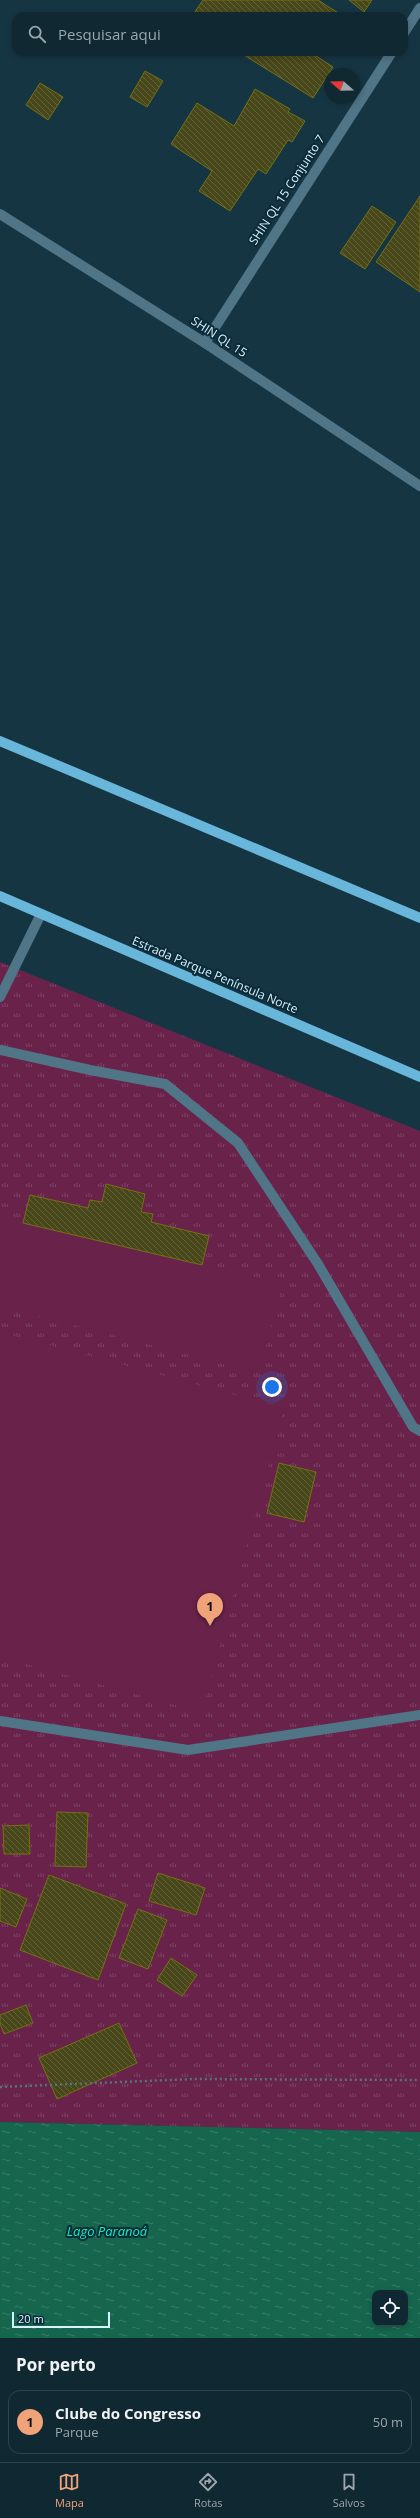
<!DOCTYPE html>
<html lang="pt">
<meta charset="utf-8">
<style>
body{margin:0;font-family:"Open Sans",sans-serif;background:#19303a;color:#f1f3f6}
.controls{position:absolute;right:12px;bottom:12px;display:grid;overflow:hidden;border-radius:8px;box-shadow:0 2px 6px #0003}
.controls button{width:36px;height:36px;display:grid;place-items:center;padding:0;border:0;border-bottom:1px solid #30444d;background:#102832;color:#f1f3f6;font:20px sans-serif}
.compass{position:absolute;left:324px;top:68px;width:36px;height:36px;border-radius:50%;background:#102832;box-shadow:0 2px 6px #0003;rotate:290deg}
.scale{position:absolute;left:12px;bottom:10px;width:98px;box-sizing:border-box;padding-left:4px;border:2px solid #d7f2ff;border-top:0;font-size:11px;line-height:14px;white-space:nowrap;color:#d7f2ff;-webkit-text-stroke:3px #0b2b38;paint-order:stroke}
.you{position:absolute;left:272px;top:1387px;width:14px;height:14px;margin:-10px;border:3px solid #fff;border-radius:50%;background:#1a73e8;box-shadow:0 0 0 6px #1a73e833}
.badge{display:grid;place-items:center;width:26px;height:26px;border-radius:50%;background:#f0a279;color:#111;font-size:13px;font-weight:700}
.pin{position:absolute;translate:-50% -33px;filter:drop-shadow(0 1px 2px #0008)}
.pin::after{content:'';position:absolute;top:21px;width:14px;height:12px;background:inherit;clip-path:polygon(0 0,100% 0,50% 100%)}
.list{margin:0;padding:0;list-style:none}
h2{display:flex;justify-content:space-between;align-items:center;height:52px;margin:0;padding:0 16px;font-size:17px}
h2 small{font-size:13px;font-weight:400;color:#9ca6ac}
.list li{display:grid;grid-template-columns:26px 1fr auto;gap:12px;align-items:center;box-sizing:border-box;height:64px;margin:0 8px 8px;padding:0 8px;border:1px solid #30444d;border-radius:12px}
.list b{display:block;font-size:15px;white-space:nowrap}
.list p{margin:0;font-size:13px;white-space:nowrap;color:#9ca6ac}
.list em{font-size:13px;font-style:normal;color:#9ca6ac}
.icon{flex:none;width:22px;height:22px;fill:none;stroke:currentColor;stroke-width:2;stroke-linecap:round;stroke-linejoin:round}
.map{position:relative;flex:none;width:420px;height:2338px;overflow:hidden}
.search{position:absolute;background:#102832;box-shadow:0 2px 6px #0003;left:12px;right:12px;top:12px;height:44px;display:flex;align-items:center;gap:10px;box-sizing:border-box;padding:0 14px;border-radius:12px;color:#9ca6ac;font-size:15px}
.sheet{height:124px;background:#102832}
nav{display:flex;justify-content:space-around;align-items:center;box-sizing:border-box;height:56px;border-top:1px solid #30444d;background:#102832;font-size:11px;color:#9ca6ac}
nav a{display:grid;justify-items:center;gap:2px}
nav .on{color:#f0a279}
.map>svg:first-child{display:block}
.park{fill:url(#park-tufts)}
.pitch{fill:#69234b}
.water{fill:url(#water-ripples);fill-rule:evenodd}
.building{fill:url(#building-back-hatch);stroke:#737111}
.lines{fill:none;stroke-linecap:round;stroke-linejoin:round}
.path{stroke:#557381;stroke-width:2.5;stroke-dasharray:2 3;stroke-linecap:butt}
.minor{stroke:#507586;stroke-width:10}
.major{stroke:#68b7da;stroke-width:10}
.labels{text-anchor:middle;stroke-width:4;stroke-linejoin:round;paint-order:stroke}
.street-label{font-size:12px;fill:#d7f2ff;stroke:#0b2b38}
.water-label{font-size:13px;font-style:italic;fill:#0ff0b9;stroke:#0b2b38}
</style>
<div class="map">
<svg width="420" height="2338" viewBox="0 0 420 2338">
<defs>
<pattern id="park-tufts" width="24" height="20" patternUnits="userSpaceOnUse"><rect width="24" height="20" fill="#69234b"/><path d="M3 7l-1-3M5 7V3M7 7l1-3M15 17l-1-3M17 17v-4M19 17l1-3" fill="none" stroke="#7e4366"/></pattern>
<pattern id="water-ripples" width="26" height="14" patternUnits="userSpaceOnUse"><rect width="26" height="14" fill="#16664e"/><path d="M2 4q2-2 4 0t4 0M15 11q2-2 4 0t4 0" fill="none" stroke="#377c69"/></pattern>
<pattern id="building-back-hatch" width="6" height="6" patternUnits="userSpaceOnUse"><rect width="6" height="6" fill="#484719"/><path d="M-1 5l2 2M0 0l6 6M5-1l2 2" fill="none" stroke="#62623c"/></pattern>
</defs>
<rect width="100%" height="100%" fill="#163543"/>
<polygon class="park" points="0,962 420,1131 420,2132 0,2122"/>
<g class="pitch">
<polygon points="0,1213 282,1286 259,1373 0,1306"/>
<polygon points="0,1332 284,1408 202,1712 0,1657"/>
</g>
<path class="water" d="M0,2122L420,2132V2338H0ZM375,2293H405V2323H375Z"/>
<g class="building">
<polygon points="203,0 318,0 343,16 192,16"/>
<polygon points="349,0 372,0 364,12"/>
<polygon points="239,52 315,52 313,54 333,67 313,98"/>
<polygon points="145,71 163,81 147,107 130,97"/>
<polygon points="40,83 63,97 48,120 26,105"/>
<polygon points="255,89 290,109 288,112 305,121 292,142 288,140 266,174 258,169 230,211 199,191 212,171 171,144 197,103 234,126"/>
<polygon points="420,196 420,292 376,262"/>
<polygon points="372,206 396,222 365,269 340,253"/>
<polygon points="106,1184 145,1194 141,1212 153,1214 151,1222 209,1236 202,1265 23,1223 30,1195 88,1208 90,1200 102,1202"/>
<polygon points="279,1463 316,1472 304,1522 267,1513"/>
<polygon points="57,1812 88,1813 86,1867 55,1866"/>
<polygon points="29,1825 30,1854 4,1854 3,1826"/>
<polygon points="158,1873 205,1888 196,1915 149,1901"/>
<polygon points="49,1875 126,1904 98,1980 20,1950"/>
<polygon points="0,1888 27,1899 16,1927 0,1921"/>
<polygon points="138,1909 167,1920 148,1969 119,1958"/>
<polygon points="171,1958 197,1975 182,1996 157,1980"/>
<polygon points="26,2005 33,2023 4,2034 0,2023 0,2015"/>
<polygon points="119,2023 137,2063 57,2099 39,2058"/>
</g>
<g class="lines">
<polyline class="path" points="0,2087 194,2079 420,2080"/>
<g class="minor">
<polyline points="404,33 420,8"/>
<polyline points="0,214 205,343 420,486"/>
<polyline points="205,343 392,52"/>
<polyline points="0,997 41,914"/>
<polyline points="0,1050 90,1070 165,1084 238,1143 318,1264 413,1427 420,1431"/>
<polyline points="0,1721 188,1750 420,1715"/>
</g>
<g class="major">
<polyline points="0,741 420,918"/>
<polyline points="0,896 420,1077"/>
</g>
</g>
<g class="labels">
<g class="street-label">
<text transform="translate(287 190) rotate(-57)" y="4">SHIN QL 15 Conjunto 7</text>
<text transform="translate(219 337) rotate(33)" y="4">SHIN QL 15</text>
<text transform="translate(215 975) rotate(23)" y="4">Estrada Parque Península Norte</text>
</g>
<g class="water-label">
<text x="107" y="2236">Lago Paranoá</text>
</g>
</g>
</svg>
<div class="controls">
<button><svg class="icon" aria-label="locate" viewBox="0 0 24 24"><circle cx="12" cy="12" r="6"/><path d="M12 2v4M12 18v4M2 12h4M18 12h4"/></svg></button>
</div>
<svg class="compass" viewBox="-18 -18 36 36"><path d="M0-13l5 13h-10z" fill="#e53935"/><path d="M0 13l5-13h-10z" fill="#9ca6ac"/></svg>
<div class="scale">20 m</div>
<div class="you"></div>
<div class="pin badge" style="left:210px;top:1626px">1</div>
<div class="search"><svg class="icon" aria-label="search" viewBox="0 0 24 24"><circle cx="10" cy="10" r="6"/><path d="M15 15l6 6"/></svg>Pesquisar aqui</div>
</div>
<section class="sheet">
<h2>Por perto<small></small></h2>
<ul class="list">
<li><span class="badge">1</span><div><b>Clube do Congresso</b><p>Parque</p></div><em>50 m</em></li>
</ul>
</section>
<nav>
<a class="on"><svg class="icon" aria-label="map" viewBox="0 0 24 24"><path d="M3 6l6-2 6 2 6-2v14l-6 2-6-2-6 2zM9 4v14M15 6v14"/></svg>Mapa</a>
<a><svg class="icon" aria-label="directions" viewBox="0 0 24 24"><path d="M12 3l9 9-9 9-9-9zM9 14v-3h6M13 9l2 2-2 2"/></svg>Rotas</a>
<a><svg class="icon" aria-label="saved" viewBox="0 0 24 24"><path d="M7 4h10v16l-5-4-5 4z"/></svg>Salvos</a>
</nav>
